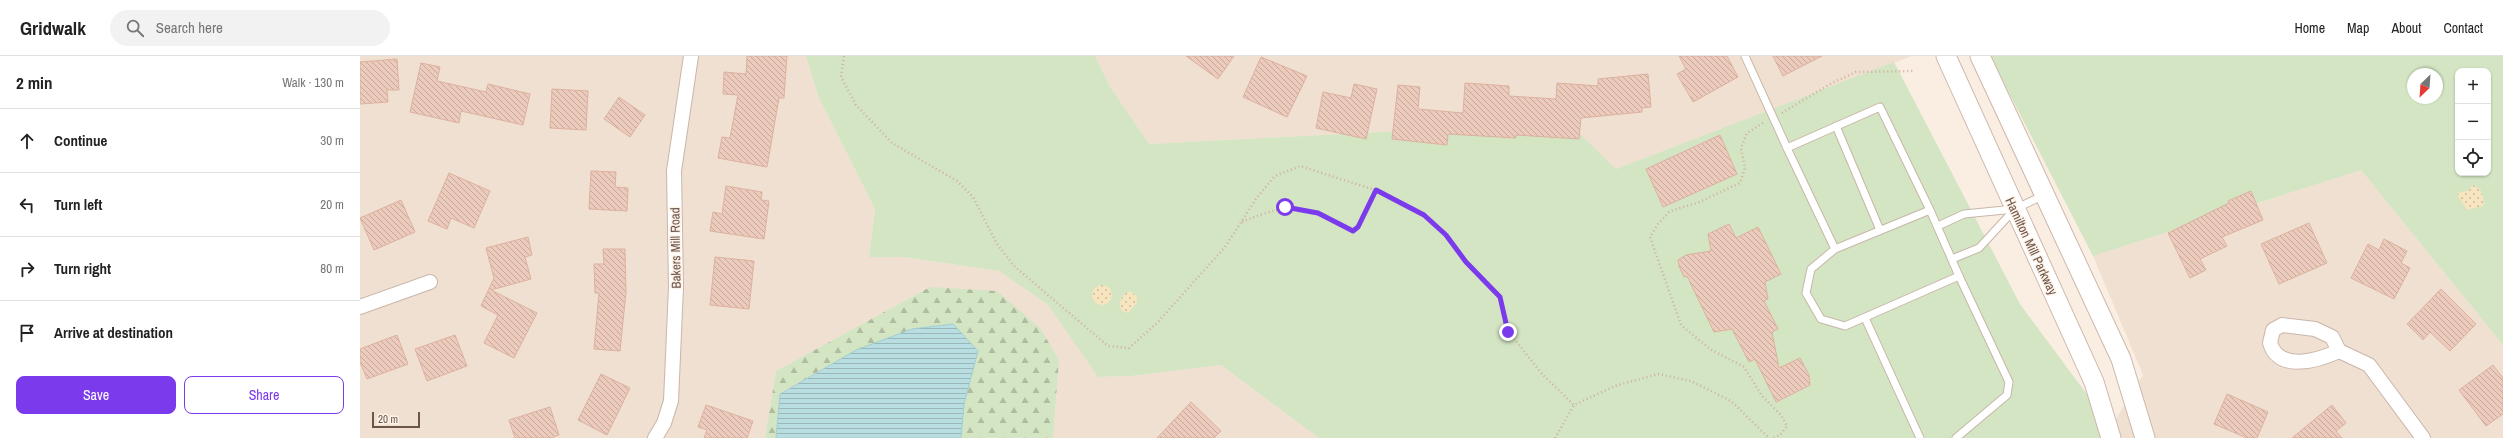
<!DOCTYPE html>
<meta charset="utf-8">
<style>
body{margin:0;font-family:"Archivo Narrow",sans-serif;background:#f2f2f2;color:#222}
.controls{position:absolute;right:12px;top:12px;display:grid;overflow:hidden;border-radius:8px;box-shadow:0 1px 3px #0004}
.controls button{width:36px;height:36px;display:grid;place-items:center;padding:0;border:0;border-bottom:1px solid #e0e0e0;background:#fff;color:#222;font:20px sans-serif}
.compass{position:absolute;left:2047px;top:12px;width:36px;height:36px;border-radius:50%;background:#fff;box-shadow:0 1px 3px #0004;rotate:205deg}
.scale{position:absolute;left:12px;bottom:10px;width:48px;box-sizing:border-box;padding-left:4px;border:2px solid #6e554b;border-top:0;font-size:11px;line-height:14px;white-space:nowrap;color:#6e554b;-webkit-text-stroke:3px #fdf3e8;paint-order:stroke}
.stop{position:absolute;width:12px;height:12px;margin:-9px;border:3px solid #7c3aed;border-radius:50%;background:#fff}
.stop.end{background:#7c3aed;border-color:#fff;box-shadow:0 1px 4px #0008}
.list{margin:0;padding:0;list-style:none}
h2{display:flex;justify-content:space-between;align-items:center;height:52px;margin:0;padding:0 16px;font-size:17px}
h2 small{font-size:13px;font-weight:400;color:#767676}
.list li{display:grid;grid-template-columns:26px 1fr auto;gap:12px;align-items:center;box-sizing:border-box;height:64px;padding:0 16px;border-top:1px solid #e0e0e0}
.list b{display:block;font-size:15px;white-space:nowrap}
.list em{font-size:13px;font-style:normal;color:#767676}
.actions{display:flex;gap:8px;padding:12px 16px}
.actions a{flex:1;padding:9px 0;border:1px solid #7c3aed;border-radius:8px;text-align:center;font-size:14px;color:#7c3aed}
.actions .main{background:#7c3aed;color:#fff}
.icon{flex:none;width:22px;height:22px;fill:none;stroke:currentColor;stroke-width:2;stroke-linecap:round;stroke-linejoin:round}
.map{position:relative;flex:none;width:2143px;height:382px;overflow:hidden}
header{display:flex;align-items:center;gap:24px;box-sizing:border-box;height:56px;padding:0 20px;background:#fff;border-bottom:1px solid #e0e0e0}
header strong{font-size:19px}
nav{display:flex;gap:22px;margin-inline-start:auto;font-size:14px}
.search{width:280px;height:36px;background:#f2f2f2;display:flex;align-items:center;gap:10px;box-sizing:border-box;padding:0 14px;border-radius:22px;color:#767676;font-size:15px}
main{display:flex}
aside{flex:1;background:#fff}
.map>svg:first-child{display:block}
.residential{fill:#f0e0d1}
.green{fill:#d3e5c2;fill-rule:evenodd}
.forest{fill:url(#forest-firs)}
.sand{fill:url(#sand-dots)}
.water{fill:url(#water-rules);stroke:#a0ced1}
.building{fill:url(#building-back-hatch);stroke:#ddb19e}
.lines{fill:none;stroke-linecap:round;stroke-linejoin:round}
.lane-casing{stroke:#c9b6aa;stroke-width:9}
.street-casing{stroke:#c9b6aa;stroke-width:16}
.secondary-casing{stroke:#ceb7ab;stroke-width:21}
.path{stroke:#d0afa0;stroke-width:2.5;stroke-dasharray:1 3;stroke-linecap:butt}
.lane{stroke:#fff;stroke-width:7}
.street{stroke:#fff;stroke-width:14}
.secondary{stroke:#fff;stroke-width:19}
.route{stroke:#7c3aed;stroke-width:5}
.labels{text-anchor:middle;stroke-width:3;stroke-linejoin:round;paint-order:stroke}
.street-label{font-size:13px;fill:#6e554b;stroke:#fdf3e8}
</style>
<header>
<strong>Gridwalk</strong>
<div class="search"><svg class="icon" aria-label="search" viewBox="0 0 24 24"><circle cx="10" cy="10" r="6"/><path d="M15 15l6 6"/></svg>Search here</div>
<nav><a>Home</a><a>Map</a><a>About</a><a>Contact</a></nav>
</header>
<main>
<aside>
<h2>2 min<small>Walk · 130 m</small></h2>
<ul class="list">
<li><svg class="icon" aria-label="ahead" viewBox="0 0 24 24"><path d="M12 20V5M6 11l6-6 6 6"/></svg><div><b>Continue</b></div><em>30 m</em></li>
<li><svg class="icon" aria-label="left" viewBox="0 0 24 24"><path d="M17 20v-9H6M10 6l-5 5 5 5"/></svg><div><b>Turn left</b></div><em>20 m</em></li>
<li><svg class="icon" aria-label="right" viewBox="0 0 24 24"><path d="M7 20v-9h11M14 6l5 5-5 5"/></svg><div><b>Turn right</b></div><em>80 m</em></li>
<li><svg class="icon" aria-label="arrive" viewBox="0 0 24 24"><path d="M6 21V4h12l-3 4 3 4H6"/></svg><div><b>Arrive at destination</b></div></li>
</ul>
<div class="actions"><a class="main">Save</a><a>Share</a></div>
</aside>
<div class="map">
<svg width="2143" height="382" viewBox="0 0 2143 382">
<defs>
<pattern id="forest-firs" width="22" height="20" patternUnits="userSpaceOnUse"><rect width="22" height="20" fill="#d3e5c2"/><path d="M5 1l3.5 6h-7zM16 11l3.5 6h-7z" fill="#afbca0"/></pattern>
<pattern id="sand-dots" width="8" height="8" patternUnits="userSpaceOnUse"><rect width="8" height="8" fill="#f6e5bf"/><path d="M2 2h.1M6 6h.1" fill="none" stroke="#cbbc9d" stroke-width="1.8" stroke-linecap="round"/></pattern>
<pattern id="water-rules" width="6" height="5" patternUnits="userSpaceOnUse"><rect width="6" height="5" fill="#b9dee1"/><path d="M0 2.5h6" fill="none" stroke="#9bb7b8"/></pattern>
<pattern id="building-back-hatch" width="6" height="6" patternUnits="userSpaceOnUse"><rect width="6" height="6" fill="#eccbbc"/><path d="M-1 5l2 2M0 0l6 6M5-1l2 2" fill="none" stroke="#c3a89b"/></pattern>
</defs>
<rect width="100%" height="100%" fill="#faeee2"/>
<g class="residential">
<polygon points="0,0 446,0 458,40 515,153 509,201 544,201 639,215 688,249 738,321 771,320 861,309 959,382 693,382 699,304 570,231 416,315 405,382 0,382"/>
<polygon points="735,0 1552,0 1256,113 1208,66 789,88 749,29"/>
<polygon points="2001,114 2143,289 2143,382 1755,382 1751,371 1783,319 1733,200"/>
</g>
<g class="green">
<polygon points="446,0 735,0 749,29 789,88 1208,66 1256,113 1534,6 1660,248 1751,371 1755,382 959,382 861,309 771,320 738,321 688,249 639,215 544,201 509,201 515,153 458,40"/>
<path d="M1630,0H2143V289L2001,114L1733,200ZM2098,15H2128V117H2098ZM2053,18H2077V42H2053Z"/>
</g>
<polygon class="forest" points="570,231 637,235 680,272 699,304 693,382 601,382 604,348 618,295 552,273 496,294 420,337 416,382 405,382 416,315"/>
<g class="sand">
<polygon points="2113,129 2120,133 2124,144 2123,150 2107,154 2098,140 2099,136 2108,135"/>
<circle cx="742" cy="239" r="10"/>
<polygon points="770,235 778,241 776,248 768,257 762,255 759,248 764,238"/>
</g>
<polygon class="water" points="593,268 618,295 604,348 601,382 416,382 420,338 496,294 552,273"/>
<g class="building">
<polygon points="387,0 427,0 424,42 419,42 407,111 358,102 362,81 370,82 378,39 363,38 364,16 386,18"/>
<polygon points="826,0 874,0 858,23"/>
<polygon points="1319,0 1367,0 1378,21 1333,46 1317,18 1326,13"/>
<polygon points="1413,0 1462,0 1423,20"/>
<polygon points="901,1 947,20 927,61 883,41"/>
<polygon points="37,3 39,34 27,34 28,46 0,48 0,6"/>
<polygon points="61,7 80,11 77,25 126,36 128,28 170,38 163,69 101,55 99,67 50,56"/>
<polygon points="1288,18 1291,51 1282,52 1282,56 1221,62 1219,83 1156,79 1156,82 1088,78 1087,89 1032,83 1038,29 1060,31 1058,53 1103,57 1105,27 1149,30 1149,40 1196,43 1197,27 1238,30 1238,23"/>
<polygon points="994,28 1017,33 1006,83 956,72 963,36 991,42"/>
<polygon points="192,33 228,35 226,74 190,72"/>
<polygon points="259,41 285,59 270,81 244,63"/>
<polygon points="1360,79 1377,118 1303,151 1286,113"/>
<polygon points="231,115 256,116 255,131 268,132 267,155 229,153"/>
<polygon points="89,117 130,135 114,172 91,162 87,173 68,165"/>
<polygon points="366,130 402,136 401,144 409,145 404,183 350,175 353,156 362,158"/>
<polygon points="1891,135 1903,164 1862,181 1867,190 1840,203 1846,214 1830,222 1808,177 1869,147 1868,145"/>
<polygon points="41,144 55,176 14,194 0,162"/>
<polygon points="1949,167 1967,207 1919,228 1901,188"/>
<polygon points="1369,168 1376,182 1398,171 1421,218 1405,226 1408,243 1404,245 1418,273 1412,276 1419,312 1440,302 1449,319 1450,329 1416,346 1395,303 1389,306 1372,273 1354,276 1327,220 1324,221 1319,210 1318,204 1326,199 1351,195 1348,178"/>
<polygon points="168,181 172,199 165,201 171,223 131,234 177,257 154,302 124,287 138,259 121,250 134,222 126,192"/>
<polygon points="2024,183 2047,195 2041,207 2050,212 2034,243 1991,222 2008,188 2019,194"/>
<polygon points="243,193 265,193 266,236 260,295 234,293 239,237 235,237 234,208 244,208"/>
<polygon points="355,201 394,205 389,253 350,249"/>
<polygon points="2081,233 2116,268 2090,295 2070,276 2063,284 2047,268"/>
<polygon points="37,279 48,308 7,323 0,306 0,293"/>
<polygon points="95,279 107,310 67,325 55,293"/>
<polygon points="2133,309 2143,322 2143,358 2126,370 2099,334"/>
<polygon points="241,318 270,332 247,379 218,364"/>
<polygon points="1867,338 1908,356 1897,382 1887,382 1854,368"/>
<polygon points="831,346 861,375 854,382 797,382"/>
<polygon points="346,349 393,365 387,382 344,382 347,374 338,371"/>
<polygon points="1972,349 1986,367 1976,375 1982,382 1932,382"/>
<polygon points="190,351 199,379 191,382 155,382 149,364"/>
</g>
<g class="lines">
<defs>
<g id="lane">
<polyline points="1385,0 1427,92"/>
<polyline points="1476,70 1520,174"/>
<polyline points="1578,170 1604,158 1655,153 1684,139"/>
<polyline points="1475,193 1427,92 1520,51 1570,154 1599,220 1485,270 1461,263 1446,237 1451,213 1475,193 1570,154"/>
<polyline points="1592,203 1619,192 1655,153"/>
<polyline points="1505,262 1560,382"/>
<polyline points="1596,382 1647,339 1649,326 1599,220"/>
</g>
<g id="street">
<polyline points="0,251 70,226"/>
<path d="M1922,269L1955,273L1972,281L1979,295C1959,304 1919,317 1910,287L1913,274Z"/>
<polyline points="1979,295 2009,309 2063,382"/>
<polyline points="295,382 304,367 311,345 316,231 314,115 331,0"/>
</g>
<g id="secondary">
<polyline points="1586,0 1734,326 1751,382"/>
<polyline points="1620,0 1761,303 1785,382"/>
</g>
</defs>
<use href="#lane" class="lane-casing"/>
<use href="#street" class="street-casing"/>
<use href="#secondary" class="secondary-casing"/>
<g class="path">
<polyline points="484,0 481,21 496,49 532,87 597,125 613,141 637,188 654,210 748,290 769,292 797,267 865,191 898,140 915,120 940,110 1021,136 1064,159 1086,179 1107,206 1140,241 1148,275 1182,318 1214,349"/>
<polyline points="1422,57 1472,27 1496,16 1553,15"/>
<polyline points="1403,67 1387,77 1381,92 1385,112 1380,127 1337,147 1310,155 1298,168 1290,181 1321,269 1350,293 1384,311 1402,340 1421,359 1427,370 1420,379 1413,382"/>
<path d="M882,166C934,144 945,150 993,175L998,171L1016,135"/>
<polyline points="1195,382 1214,349 1255,330 1298,318 1331,325 1371,345 1409,382"/>
</g>
<use href="#lane" class="lane"/>
<use href="#street" class="street"/>
<use href="#secondary" class="secondary"/>
</g>
<g class="lines">
<polyline class="route" points="925,151 958,157 993,175 998,171 1016,134 1064,159 1086,179 1106,206 1140,241 1148,276"/>
</g>
<g class="labels">
<g class="street-label">
<text transform="translate(1672 190) rotate(65)" y="5">Hamilton Mill Parkway</text>
<text transform="translate(315 192) rotate(-91)" y="5">Bakers Mill Road</text>
</g>
</g>
</svg>
<div class="controls">
<button>+</button>
<button>−</button>
<button><svg class="icon" aria-label="locate" viewBox="0 0 24 24"><circle cx="12" cy="12" r="6"/><path d="M12 2v4M12 18v4M2 12h4M18 12h4"/></svg></button>
</div>
<svg class="compass" viewBox="-18 -18 36 36"><path d="M0-13l5 13h-10z" fill="#e53935"/><path d="M0 13l5-13h-10z" fill="#767676"/></svg>
<div class="scale">20 m</div>
<div class="stop" style="left:925px;top:151px"></div>
<div class="stop end" style="left:1148px;top:276px"></div>
</div>
</main>
